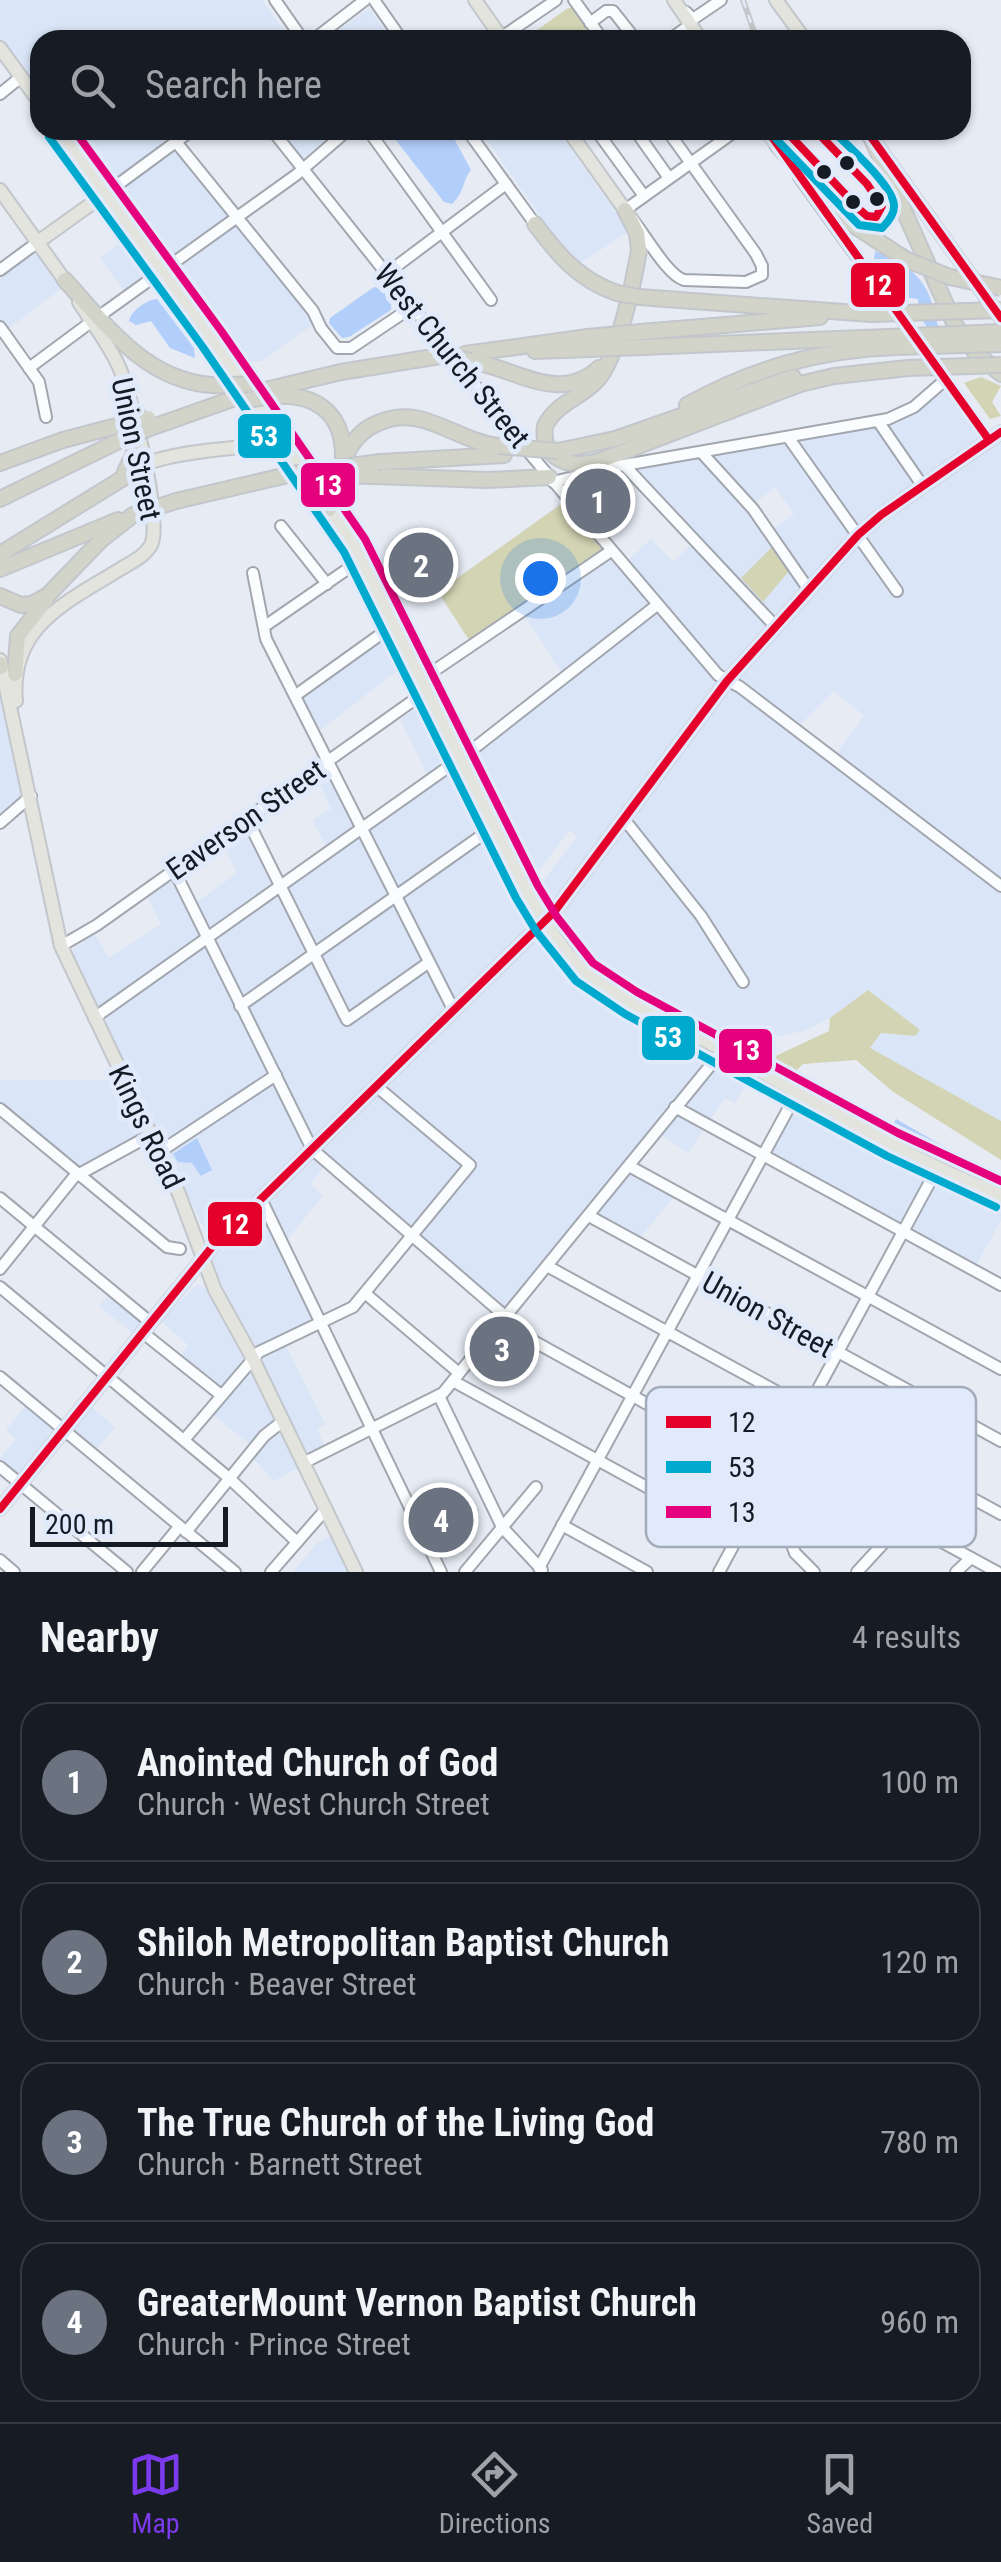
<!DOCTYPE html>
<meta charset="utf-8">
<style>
body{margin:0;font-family:"Roboto Condensed",sans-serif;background:#20242c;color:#f1f3f6}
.scale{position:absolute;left:30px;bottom:25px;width:198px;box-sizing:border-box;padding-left:10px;border:5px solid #151b24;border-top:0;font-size:28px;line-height:35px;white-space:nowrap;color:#151b24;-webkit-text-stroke:8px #e0eafa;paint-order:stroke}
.you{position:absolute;left:540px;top:578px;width:35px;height:35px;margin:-25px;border:8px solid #fff;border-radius:50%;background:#1a73e8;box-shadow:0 0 0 15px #1a73e833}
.badge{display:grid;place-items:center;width:65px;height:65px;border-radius:50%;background:#7c3aed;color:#fff;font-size:32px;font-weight:700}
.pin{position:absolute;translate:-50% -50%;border:5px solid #fff;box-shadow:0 2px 10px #0006}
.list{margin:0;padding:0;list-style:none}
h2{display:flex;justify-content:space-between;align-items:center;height:130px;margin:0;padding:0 40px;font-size:42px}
h2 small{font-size:32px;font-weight:400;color:#9ea1a6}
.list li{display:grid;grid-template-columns:65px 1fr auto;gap:30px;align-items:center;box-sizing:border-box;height:160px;margin:0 20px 20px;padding:0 20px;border:2px solid #363941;border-radius:30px}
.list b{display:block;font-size:38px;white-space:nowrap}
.list p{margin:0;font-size:32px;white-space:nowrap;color:#9ea1a6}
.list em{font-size:32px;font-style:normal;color:#9ea1a6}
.icon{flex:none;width:55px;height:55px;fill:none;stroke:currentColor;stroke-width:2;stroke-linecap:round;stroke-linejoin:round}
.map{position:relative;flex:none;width:1001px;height:1572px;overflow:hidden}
.search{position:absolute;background:#171b24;box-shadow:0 2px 8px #0004;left:30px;right:30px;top:30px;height:110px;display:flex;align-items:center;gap:25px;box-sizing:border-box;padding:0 35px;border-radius:30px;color:#9ea1a6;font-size:38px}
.sheet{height:850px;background:#171b24}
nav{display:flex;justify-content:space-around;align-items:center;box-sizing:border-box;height:140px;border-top:2px solid #363941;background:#171b24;font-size:28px;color:#9ea1a6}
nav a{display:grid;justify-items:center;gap:5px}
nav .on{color:#7c3aed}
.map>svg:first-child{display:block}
.built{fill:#dae6f8;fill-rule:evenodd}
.green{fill:#d2d4b4}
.water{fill:#b2cefa}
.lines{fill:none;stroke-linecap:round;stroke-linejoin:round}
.minor-casing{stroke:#a1a6af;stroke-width:14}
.major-casing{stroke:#c3c6cb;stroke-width:16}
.highway-casing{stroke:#c3c6cb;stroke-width:18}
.minor{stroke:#fbfcfd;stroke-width:10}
.major{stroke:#e3e4de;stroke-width:12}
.highway{stroke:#d3d4c9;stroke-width:14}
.rail-casing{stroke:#c7c8cb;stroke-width:6}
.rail{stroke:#e0eafa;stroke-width:2.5;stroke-dasharray:8;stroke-linecap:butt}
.highway-bridge-casing{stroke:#c3c6cb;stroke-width:18;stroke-linecap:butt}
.highway-bridge{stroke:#d3d4c9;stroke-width:14}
.bus-1-casing{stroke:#e0eafa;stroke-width:15}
.bus-2-casing{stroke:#e0eafa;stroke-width:15}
.bus-3-casing{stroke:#e0eafa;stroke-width:15}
.bus-1{stroke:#e4002b;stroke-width:8}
.bus-2{stroke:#00a9ce;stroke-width:8}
.bus-3{stroke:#e5007d;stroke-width:8}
.bus-dot{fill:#151b24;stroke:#e0eafa;stroke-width:4}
.labels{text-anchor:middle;stroke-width:10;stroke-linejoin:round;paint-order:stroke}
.street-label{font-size:30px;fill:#151b24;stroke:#e0eafa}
.key{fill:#e0eafa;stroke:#a3acba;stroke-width:2.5}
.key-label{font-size:28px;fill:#151b24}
.line-badge{stroke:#e0eafa;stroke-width:4}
.badge-label{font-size:28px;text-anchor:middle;font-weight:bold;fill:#fff}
</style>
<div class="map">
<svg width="1001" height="1572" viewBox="0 0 1001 1572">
<rect width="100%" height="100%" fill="#e6ebf4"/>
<g class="built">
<polygon points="0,0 262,0 291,40 40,40 40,92 0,37"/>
<polygon points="369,8 392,40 326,40"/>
<polygon points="68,130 186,130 110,184"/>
<polygon points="278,130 342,130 301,159"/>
<polygon points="484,130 557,130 629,231 579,264 564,250 481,132"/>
<polygon points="176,149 314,319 315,323 260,362 243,360 238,364 117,198 118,191"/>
<polygon points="130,235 155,271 125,291 100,258"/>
<polygon points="37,254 62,288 8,329 0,318 0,275 29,256"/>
<path d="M943,392L949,394L980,438L979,441L864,521L725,675L626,562L651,539L673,562L698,538L631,467L885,424ZM775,487L794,514L772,530L753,504Z"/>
<polygon points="1001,440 1001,881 835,755 864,716 834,691 798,727 740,681 740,676 866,536"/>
<path d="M605,551L719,684L546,911L465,752L564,676L520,609ZM570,830L577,837L537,889L532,879Z"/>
<polygon points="387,625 406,664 320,730 297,689"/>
<polygon points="733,689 1001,890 1001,1121 869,1048 881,1033 915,1036 869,990 830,1018 806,1030 731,1048 597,974 560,932 554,923 728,690"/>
<polygon points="0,696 24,799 0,819"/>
<polygon points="422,704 429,707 535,923 217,1234 207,1235 72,955 73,949 95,934 109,958 161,924 148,898 182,873 197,902 237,873 223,845 253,823 282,880 327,848 312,820 331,809 317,778 334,766 363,823 428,776 400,720"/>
<polygon points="542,934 600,991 752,1074 735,1104 725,1098 688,1153 660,1134 637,1164 680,1190 638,1240 587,1211 508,1309 330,1160 310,1184 323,1196 280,1248 316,1322 282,1338 325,1424 317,1429 325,1447 307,1456 225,1292 211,1256"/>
<polygon points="0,1080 115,1080 142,1135 78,1170 0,1105"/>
<polygon points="800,1100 1001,1206 1001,1220 972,1273 765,1161"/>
<polygon points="198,1284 206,1289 251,1370 298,1468 274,1481 247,1452 252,1446 206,1409 219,1390 179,1358 188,1345 160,1320"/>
<polygon points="114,1289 148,1317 134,1334 99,1306"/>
<polygon points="27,1404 57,1429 18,1478 0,1463 0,1458 16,1439 6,1430"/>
<polygon points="90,1406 115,1427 95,1451 70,1431"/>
<polygon points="331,1535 349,1572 293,1572 317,1543"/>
</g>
<g class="green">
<polygon points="568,8 572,8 587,30 572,40 523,40"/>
<polygon points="981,377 1001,386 992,402 1001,416 990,419 964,383"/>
<polygon points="561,504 605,551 471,643 438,592"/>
<polygon points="773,546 790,570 763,602 741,578"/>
<polygon points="868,990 920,1030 915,1036 881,1033 870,1048 1001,1121 1001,1160 892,1091 856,1060 803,1064 791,1076 767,1060 829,1031 830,1018"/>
</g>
<g class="water">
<path d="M388,130H447L451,133L471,170C462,181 464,194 452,204L444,202Z"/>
<path d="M875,251C917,269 929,281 938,326L927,327L920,317L918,299L901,297L874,259Z"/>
<path d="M374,287C383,288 393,301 391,310L349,337L342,338L329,323L330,318Z"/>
<path d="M157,299L194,348L195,358L170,348L151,321L136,325L129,321C131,311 146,300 157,299Z"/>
<polygon points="896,1119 985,1170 984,1173 891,1128"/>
<polygon points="197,1138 212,1170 201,1176 192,1163 178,1162 173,1154"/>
</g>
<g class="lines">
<defs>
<g id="minor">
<polyline points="275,0 303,40"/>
<polyline points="374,0 402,40"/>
<polyline points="574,0 603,40"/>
<polyline points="686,12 693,19 721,0"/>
<polyline points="590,23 606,11 613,11 636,40"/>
<polyline points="499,39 556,0"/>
<polyline points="313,40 365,0"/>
<polyline points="669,40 690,25"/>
<polyline points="0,94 21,77"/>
<polyline points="272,130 526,449 718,675 740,687 1001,886"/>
<polyline points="368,130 491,300"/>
<polyline points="467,130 535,224"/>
<polyline points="596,130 644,196"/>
<polyline points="635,130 669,178"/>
<path d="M667,130L756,254L762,266V275L746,282L684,280C666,275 641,227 625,210L737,130"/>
<polyline points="176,142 313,311 321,328 337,348 351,348 412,307"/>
<polyline points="799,177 989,440"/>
<polyline points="105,194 192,130"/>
<polyline points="0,270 38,242"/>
<polyline points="386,274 506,184"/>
<polyline points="98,317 296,175 348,130"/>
<polyline points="0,327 39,382 46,417"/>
<polyline points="29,368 91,322"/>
<polyline points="878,421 922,485"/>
<polyline points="788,437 897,591"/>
<polyline points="702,453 753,509 809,590"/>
<polyline points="624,465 776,627"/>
<polyline points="553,482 613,467 888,419 914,407 945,380"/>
<polyline points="281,526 327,584"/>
<polyline points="253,573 266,639 454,1011"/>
<polyline points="265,626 362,559"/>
<polyline points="422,679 611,551"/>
<polyline points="296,695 395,624"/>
<polyline points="247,819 347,1020 428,963"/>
<polyline points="624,819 701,916 743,982"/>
<polyline points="0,823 31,796"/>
<polyline points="174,870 312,1149 535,1342 772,1473"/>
<polyline points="61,946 97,925 428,690"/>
<polyline points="240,1006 495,826"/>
<polyline points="94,1018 468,753 657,605"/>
<polyline points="675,1107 1001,1285"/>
<polyline points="0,1109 167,1247 180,1249"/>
<polyline points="158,1153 276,1075"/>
<polyline points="629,1166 1001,1369"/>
<polyline points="0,1198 150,1322"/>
<polyline points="261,1199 441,1572"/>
<polyline points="589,1216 1001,1441"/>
<polyline points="547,1266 1001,1514"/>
<polyline points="0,1269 74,1177 149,1136"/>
<polyline points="0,1287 229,1478 297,1542"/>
<polyline points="366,1294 459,1373"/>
<polyline points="142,1332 221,1395"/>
<polyline points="0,1377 235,1572"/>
<polyline points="453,1381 738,1537"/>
<polyline points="439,1396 502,1527 542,1570"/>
<polyline points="184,1440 259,1352 353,1307 470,1165 376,1086"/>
<polyline points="782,1455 997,1572"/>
<polyline points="303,1463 443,1393 723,1050"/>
<polyline points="0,1467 127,1572"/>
<polyline points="562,1525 647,1572"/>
<polyline points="186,1532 264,1436 283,1421"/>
<polyline points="0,1560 14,1572"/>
<polyline points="539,1568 798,1091"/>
<polyline points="142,1572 179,1527"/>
<polyline points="271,1572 326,1509"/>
<polyline points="465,1572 536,1487"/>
<polyline points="719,1572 938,1167"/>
<polyline points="814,1572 795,1553 791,1542 797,1530 840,1486"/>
<polyline points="857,1572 904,1521"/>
<polyline points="956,1572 971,1558"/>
</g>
<g id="major">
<polyline points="475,0 503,40"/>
<polyline points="674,0 701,40"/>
<polyline points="776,0 805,40"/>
<polyline points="0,48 40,103"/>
<path d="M59,130L212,339L355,546L527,892C543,920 561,950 585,972C618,1001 678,1026 717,1047C810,1098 902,1156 1001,1195"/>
<polyline points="568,130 625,210"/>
<polyline points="767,130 777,145"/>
<polyline points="866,130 1001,318"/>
<polyline points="0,190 68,285"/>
<polyline points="38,242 105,194"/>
<path d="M146,464C168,454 249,443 272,449C280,451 287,455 293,460"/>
<polyline points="0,660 61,946 179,1194 215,1290 252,1357 356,1572"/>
<path d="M16,701C9,626 67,602 122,568C132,562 145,556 151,545C163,521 131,394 119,367C109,344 92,323 79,302"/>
<polyline points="0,1509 212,1247 554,912 727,681 858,535 881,515 1001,432"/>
</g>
<g id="highway">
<polyline points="871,137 955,325 975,352 1001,374"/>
<polyline points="777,145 847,221 907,260"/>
<path d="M625,210L637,233L639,250C634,281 618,356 598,379C582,398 557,402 545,426C540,460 571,469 599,461L800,384L834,376L908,368"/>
<path d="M535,224C558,255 579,280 617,293"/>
<path d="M65,280C111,331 154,391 231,385"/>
<polyline points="639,297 871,314"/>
<polyline points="641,332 820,317"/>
<polyline points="642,347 888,337"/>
<polyline points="535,351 589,349"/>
<polyline points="465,354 588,337"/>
<path d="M471,361C515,368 559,405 599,368"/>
<polyline points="261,391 341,372 440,356"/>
<path d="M266,397C311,391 344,409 343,458"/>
<path d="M687,405C754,368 818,350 895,347"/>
<polyline points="150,428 238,397"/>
<polyline points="558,451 615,439 793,377"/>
<polyline points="380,462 504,455"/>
<polyline points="0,463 63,440 124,424"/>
<polyline points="125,472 134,453 132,414"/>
<polyline points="375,476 487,480 549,477"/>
<polyline points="0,499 127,437"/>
<polyline points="176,501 292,474"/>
<path d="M329,509C342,491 339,468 349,449C356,437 365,428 378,423C422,403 455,441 498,446"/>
<polyline points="0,554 146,464"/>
<polyline points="0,569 118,520"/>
<polyline points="0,596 21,605 32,604 48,595 101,540 133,515"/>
<polyline points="0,664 1,667"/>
<polyline points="15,674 18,636 46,600"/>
</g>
</defs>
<use href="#minor" class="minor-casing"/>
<use href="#major" class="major-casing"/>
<use href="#highway" class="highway-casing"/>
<use href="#minor" class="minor"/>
<use href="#major" class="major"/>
<use href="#highway" class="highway"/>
<defs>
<polyline id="rail" points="743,0 757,40"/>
</defs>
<use href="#rail" class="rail-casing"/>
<use href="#rail" class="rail"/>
<defs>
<g id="highway-bridge">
<polyline points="907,260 950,277 1001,288"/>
<polyline points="617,293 639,297"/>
<polyline points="871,314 1001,310"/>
<polyline points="588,337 641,332"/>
<polyline points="888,337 1001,332"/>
<polyline points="895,347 1001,344"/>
<polyline points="589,349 642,347"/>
<polyline points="440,356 471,361"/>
<polyline points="908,368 1001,365"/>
<polyline points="231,385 257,384"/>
<polyline points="241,401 266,397"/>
<polyline points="124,424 148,418"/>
<polyline points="127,437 150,428"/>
<polyline points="498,446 558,451"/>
<polyline points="292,474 380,462"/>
<polyline points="333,475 375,476"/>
<polyline points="133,515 176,501"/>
</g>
</defs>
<use href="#highway-bridge" class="highway-bridge-casing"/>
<use href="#highway-bridge" class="highway-bridge"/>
<defs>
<g id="bus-1">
<polyline points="767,130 989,440"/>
<polyline points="785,130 859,209 867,216 876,217 882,206 867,184 815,130"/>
<polyline points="866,130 1001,318"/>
<polyline points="0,1509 212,1247 554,912 727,681 858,535 881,515 1001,432"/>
</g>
<g id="bus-2">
<polyline points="49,137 202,346 344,552 516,898 536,931 576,981 625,1014 887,1156 996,1207"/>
<path d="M776,139L859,225L882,228C887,223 894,215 894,207C896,188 846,144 832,130"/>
</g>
<polyline id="bus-3" points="74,130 222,332 365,539 538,886 557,917 593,963 637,992 898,1133 1001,1181"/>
</defs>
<use href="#bus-1" class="bus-1-casing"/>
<use href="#bus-2" class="bus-2-casing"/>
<use href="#bus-3" class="bus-3-casing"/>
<use href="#bus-1" class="bus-1"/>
<use href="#bus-2" class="bus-2"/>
<use href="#bus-3" class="bus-3"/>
</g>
<g class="bus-dot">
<circle cx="847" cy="163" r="9"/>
<circle cx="824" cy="172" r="9"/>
<circle cx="877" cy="199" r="9"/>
<circle cx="853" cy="202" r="9"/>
</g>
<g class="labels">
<g class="street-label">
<text transform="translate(452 356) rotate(51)" y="10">West Church Street</text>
<text transform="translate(136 449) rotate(78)" y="10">Union Street</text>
<text transform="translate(246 820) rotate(-35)" y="10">Eaverson Street</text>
<text transform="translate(146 1127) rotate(64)" y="10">Kings Road</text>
<text transform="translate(768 1315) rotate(29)" y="10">Union Street</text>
</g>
</g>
<rect x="646" y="1387" width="330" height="160" rx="15" class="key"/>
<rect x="666" y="1416" width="45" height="12" fill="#e4002b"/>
<rect x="666" y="1461" width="45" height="12" fill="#00a9ce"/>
<rect x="666" y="1506" width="45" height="12" fill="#e5007d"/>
<g class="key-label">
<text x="728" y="1432">12</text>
<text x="728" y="1477">53</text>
<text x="728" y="1522">13</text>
</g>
<g class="line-badge">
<rect x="849" y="261" width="58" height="48" rx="10" fill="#e4002b"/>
<rect x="236" y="412" width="57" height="48" rx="10" fill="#00a9ce"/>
<rect x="299" y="461" width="58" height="48" rx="10" fill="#e5007d"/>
<rect x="640" y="1014" width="57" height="48" rx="10" fill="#00a9ce"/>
<rect x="717" y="1027" width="57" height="48" rx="10" fill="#e5007d"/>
<rect x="206" y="1200" width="58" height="48" rx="10" fill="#e4002b"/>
</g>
<g class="badge-label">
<text x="878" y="295">12</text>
<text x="264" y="446">53</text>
<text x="328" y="495">13</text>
<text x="668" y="1047">53</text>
<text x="746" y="1060">13</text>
<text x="235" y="1234">12</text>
</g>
</svg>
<div class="scale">200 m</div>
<div class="you"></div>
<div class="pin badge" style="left:598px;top:501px;background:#6b7280">1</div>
<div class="pin badge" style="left:421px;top:565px;background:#6b7280">2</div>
<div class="pin badge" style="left:502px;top:1349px;background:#6b7280">3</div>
<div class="pin badge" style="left:441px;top:1520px;background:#6b7280">4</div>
<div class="search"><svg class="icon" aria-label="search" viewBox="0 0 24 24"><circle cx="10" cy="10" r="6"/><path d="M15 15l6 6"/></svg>Search here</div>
</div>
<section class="sheet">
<h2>Nearby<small>4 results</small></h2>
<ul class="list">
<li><span class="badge" style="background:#6b7280">1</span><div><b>Anointed Church of God</b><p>Church · West Church Street</p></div><em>100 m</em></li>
<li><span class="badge" style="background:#6b7280">2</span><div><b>Shiloh Metropolitan Baptist Church</b><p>Church · Beaver Street</p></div><em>120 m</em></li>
<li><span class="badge" style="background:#6b7280">3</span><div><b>The True Church of the Living God</b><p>Church · Barnett Street</p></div><em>780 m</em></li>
<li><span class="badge" style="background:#6b7280">4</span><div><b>GreaterMount Vernon Baptist Church</b><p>Church · Prince Street</p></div><em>960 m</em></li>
</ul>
</section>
<nav>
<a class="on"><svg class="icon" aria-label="map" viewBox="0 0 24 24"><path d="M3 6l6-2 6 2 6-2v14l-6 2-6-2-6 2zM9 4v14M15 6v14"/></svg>Map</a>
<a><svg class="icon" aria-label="directions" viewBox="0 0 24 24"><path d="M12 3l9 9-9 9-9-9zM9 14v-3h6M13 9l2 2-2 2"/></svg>Directions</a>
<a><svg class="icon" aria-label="saved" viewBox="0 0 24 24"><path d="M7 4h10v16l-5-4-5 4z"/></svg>Saved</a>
</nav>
